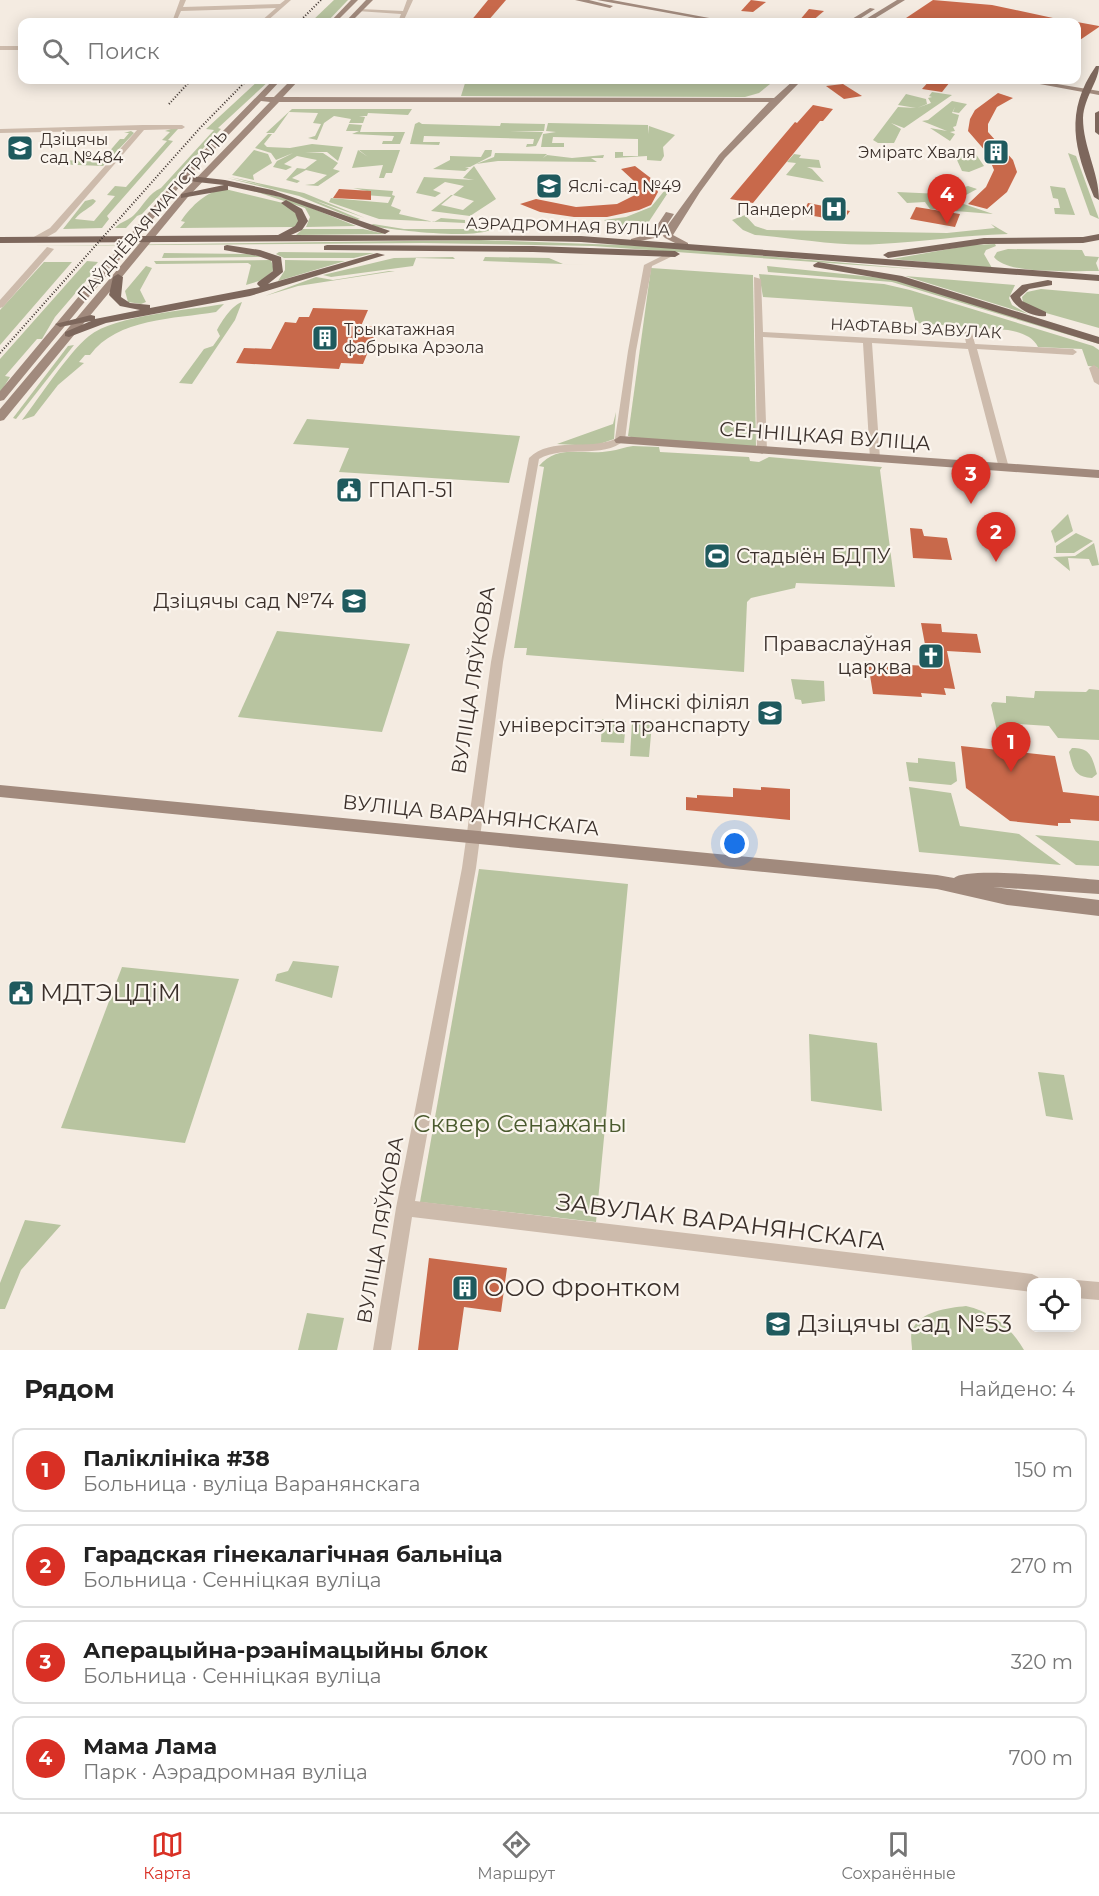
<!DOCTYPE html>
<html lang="ru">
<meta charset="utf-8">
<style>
body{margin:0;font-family:Montserrat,sans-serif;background:#f2f2f2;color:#222}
.controls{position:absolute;right:18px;bottom:18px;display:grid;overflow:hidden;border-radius:12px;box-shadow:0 3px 15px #0003}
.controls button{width:54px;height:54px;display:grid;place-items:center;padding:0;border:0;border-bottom:2px solid #e0e0e0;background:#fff;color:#222;font:30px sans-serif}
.you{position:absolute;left:735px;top:844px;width:21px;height:21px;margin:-15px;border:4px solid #fff;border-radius:50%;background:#1a73e8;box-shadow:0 0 0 9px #1a73e833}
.badge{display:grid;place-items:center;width:39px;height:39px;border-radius:50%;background:#d93025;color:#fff;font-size:20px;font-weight:700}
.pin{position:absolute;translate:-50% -50px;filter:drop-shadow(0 2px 3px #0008)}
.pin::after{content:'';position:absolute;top:32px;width:21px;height:18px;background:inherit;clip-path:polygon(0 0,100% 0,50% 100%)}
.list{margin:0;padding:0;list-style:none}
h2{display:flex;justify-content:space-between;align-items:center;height:78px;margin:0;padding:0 24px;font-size:26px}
h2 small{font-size:20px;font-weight:400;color:#767676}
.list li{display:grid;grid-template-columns:39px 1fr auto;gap:18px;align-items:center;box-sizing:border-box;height:84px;margin:0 12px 12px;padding:0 12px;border:2px solid #e0e0e0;border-radius:12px}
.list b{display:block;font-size:22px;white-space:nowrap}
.list p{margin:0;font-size:20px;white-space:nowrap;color:#767676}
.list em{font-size:20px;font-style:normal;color:#767676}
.icon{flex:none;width:33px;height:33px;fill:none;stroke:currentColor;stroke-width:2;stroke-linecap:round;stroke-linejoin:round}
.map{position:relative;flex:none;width:1099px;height:1350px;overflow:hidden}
.search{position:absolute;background:#fff;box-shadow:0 3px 15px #0003;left:18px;right:18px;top:18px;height:66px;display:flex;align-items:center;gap:15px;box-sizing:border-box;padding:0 21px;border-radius:12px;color:#767676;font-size:22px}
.sheet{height:462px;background:#fff}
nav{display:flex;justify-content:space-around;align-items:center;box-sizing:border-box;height:84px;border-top:2px solid #e0e0e0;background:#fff;font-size:16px;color:#767676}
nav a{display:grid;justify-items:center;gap:3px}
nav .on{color:#d93025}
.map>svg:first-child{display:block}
.green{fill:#b8c4a0}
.building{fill:#c8694b}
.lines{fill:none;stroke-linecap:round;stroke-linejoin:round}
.street{fill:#cdbbac;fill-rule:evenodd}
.secondary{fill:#a18a7d;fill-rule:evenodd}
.primary{fill:#7d675c;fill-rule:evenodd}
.rail{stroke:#3b302b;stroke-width:2;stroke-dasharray:1 2;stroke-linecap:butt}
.labels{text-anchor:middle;stroke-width:4.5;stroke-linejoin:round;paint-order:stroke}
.far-poi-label{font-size:16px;fill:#3b302b;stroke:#fbf5ee;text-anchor:start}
.far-street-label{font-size:16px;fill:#3b302b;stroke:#fbf5ee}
.street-label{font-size:20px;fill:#3b302b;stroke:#fbf5ee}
.poi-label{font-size:20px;fill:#3b302b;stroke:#fbf5ee;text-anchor:end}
.near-poi-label{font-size:24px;fill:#3b302b;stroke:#fbf5ee;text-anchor:start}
.near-park-label{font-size:24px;fill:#4a5a2e;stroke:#fbf5ee}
.near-street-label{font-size:24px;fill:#3b302b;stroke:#fbf5ee}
</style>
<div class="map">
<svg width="1099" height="1350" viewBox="0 0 1099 1350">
<rect width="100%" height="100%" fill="#f4ebe1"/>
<g class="green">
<polygon points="334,0 348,0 327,22 311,22"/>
<path d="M259,80H270L218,128L221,129L142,214L137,216L126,228H115C121,221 128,221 134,215C143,206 149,193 161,188L214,130L206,129Z"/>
<polygon points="466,80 775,80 759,93 745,97 461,96"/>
<polygon points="932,92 952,95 904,128 891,123 901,129 894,143 878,143 873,140 898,107 916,108 898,105 906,94 926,99 927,104 917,108 931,103 928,98 932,97 929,96"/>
<polygon points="952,101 967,104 959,113 953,112 955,107 952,113 959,115 956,126 953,127 955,131 950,132 955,134 950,141 930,128 947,131 922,121 928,120"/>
<polygon points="292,109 412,109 408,115 368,113 367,116 359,116 365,117 363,123 349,123 351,119 334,116 324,123 317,140 308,138 315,136 321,124 313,123 318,113 289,112 274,133 266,133"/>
<polygon points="419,122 422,124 500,126 501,123 545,124 544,131 510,131 543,132 536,146 526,147 527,144 533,144 534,139 424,136 423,142 440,142 439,145 410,144 415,124"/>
<polygon points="548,123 648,125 649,134 649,126 675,135 663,147 664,156 661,161 647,160 647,156 615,158 615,152 623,152 623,156 638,156 638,139 553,137 552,143 564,143 564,147 541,147 543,134 556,132 546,131"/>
<polygon points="349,124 362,125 360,132 405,132 400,144 382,144 383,141 392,141 394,136 352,134 359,131 346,131"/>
<path d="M171,129H178L168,140L173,141L107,216L109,219L102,228L63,229L85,201L93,199L96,201C90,209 82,210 75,219L94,221L115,196L107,195L115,186L126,187L167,141L162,140L170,132L165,131Z"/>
<polygon points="131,131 134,133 103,166 53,164 48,160 101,161 120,139 124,139 129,133 124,133"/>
<polygon points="268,134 272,134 264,144 267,147 290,148 312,144 343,147 338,161 327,152 305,152 323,153 338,163 333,169 340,171 318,186 305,185 314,184 327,175 306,170 292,178 300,181 297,183 286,180 297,168 305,169 317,160 297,156 284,164 292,167 286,170 273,167 277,161 293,153 276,160 271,153 255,148"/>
<polygon points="254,150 268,154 272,163 253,175 254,180 232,175"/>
<polygon points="358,150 368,157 359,150 400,150 392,173 386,173 384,178 379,178 383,165 352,168"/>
<polygon points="485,150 492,150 491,156 470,167 465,167 469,168 465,171 433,169 450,160 450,156 481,157"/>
<polygon points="973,150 984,166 969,172 962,171 957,160 948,155"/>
<polygon points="495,153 547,154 543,158 547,155 572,158 604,155 603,158 591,158 597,162 498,161 476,164 494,157"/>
<polygon points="1068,153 1076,156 1099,219 1090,215"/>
<polygon points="794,154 801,155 799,158 819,160 821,168 807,167 812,169 824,182 786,175 796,163 787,162"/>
<polygon points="474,166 496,199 470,216 431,211 451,195 453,195 441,205 463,210 474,201 453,195 464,186 445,182 433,190 441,193 435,197 416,193 424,177 474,180 463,178"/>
<polygon points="230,177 304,193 365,218 314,200 360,219 357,220 299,196 227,178 265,186"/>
<polygon points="675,178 677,179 646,226 612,225 604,220 626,217 651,207"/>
<polygon points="968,186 977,189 955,201 993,214 930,209 925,202 907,203 897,192 941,194"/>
<polygon points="1050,186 1065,188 1075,215 1055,214 1054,208 1060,208 1058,199 1053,198"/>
<polygon points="353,188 393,191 392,195 395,196 391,206 401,210 399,214 434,222 441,218 465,220 465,223 379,219 329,202 331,198 388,203 391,197 365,195 367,191"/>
<path d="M225,189L283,203L291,207L300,220L296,227L180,228L185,222L181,221C192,205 207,191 225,189Z"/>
<polygon points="251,190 289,199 356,226 306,227 310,217 305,208"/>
<path d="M745,215L755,226L767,230L947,233L995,228L991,224L1008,234C964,235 922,242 879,244C838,247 796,238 755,235L743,230L732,220Z"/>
<path d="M373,224L404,229H493C472,240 396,230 370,226Z"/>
<polygon points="303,229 363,229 385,234 296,235"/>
<polygon points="480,240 648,246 927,270 593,246 423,243 32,246"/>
<polygon points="995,244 996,246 986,250 984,254 992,268 892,259 972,245"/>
<path d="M1008,249L1082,250L1085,256L1099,257L1096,263L1099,271C1079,270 1008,276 994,257L997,252Z"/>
<polygon points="279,252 374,253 354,258 284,258 276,254"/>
<polygon points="164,253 247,254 265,257 162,258"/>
<polygon points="453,257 455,259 416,258 413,266 331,277 323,275 394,258"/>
<polygon points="485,257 549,258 563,264 592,265 483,261"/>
<polygon points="271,260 274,270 262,280 246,285 251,265 248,263 156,264 154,261"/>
<polygon points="285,260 345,261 278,281 285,270"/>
<polygon points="87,261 98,262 90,271 91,275 55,317 42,339 37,339 5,376 10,377 0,393 0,359"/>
<polygon points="44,262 72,262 0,345 0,310"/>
<polygon points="146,266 152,268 140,290 146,302 141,304 128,302 125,291"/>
<polygon points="767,266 892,279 1099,342 1099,344 892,282 768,272"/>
<polygon points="651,268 753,275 756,448 640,440 628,436"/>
<polygon points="389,271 395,271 298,286 265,296 316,277 333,280"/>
<path d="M759,274L884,284L910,290L1093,346L1099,350V374L1097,367L1088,366L1082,349L1038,347C1033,336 1019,332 1008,330L916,323L912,307L763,297Z"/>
<polygon points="905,276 1015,285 1009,298 1012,305 1028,314 1099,336"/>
<polygon points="1041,289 1099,294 1099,328 1039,311 1023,302 1022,297 1027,292"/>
<path d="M242,302L235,320L192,384L179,383L204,349L213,346L220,336L217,330C222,321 232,305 242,302Z"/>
<path d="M224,304L216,312C175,319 117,318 90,355H85L79,362L84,363L58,385L34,416L22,420C40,397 68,353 89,336C115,315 190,310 224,304Z"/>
<polygon points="74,345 16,419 13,418 68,346"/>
<polygon points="616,412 614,439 594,446 557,444 613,424"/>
<polygon points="307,419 520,436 509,483 339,472 349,448 293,444"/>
<path d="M633,446L659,447L660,452L749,457L750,461L759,462L769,457L882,467L880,470L895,587L796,583L795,588L751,598L747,602L744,672L526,655L527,648H514L544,467L539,466C558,443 584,456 610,451C618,450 625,447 633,446Z"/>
<polygon points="1068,514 1073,531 1055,543 1051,531"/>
<polygon points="1076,533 1093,541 1074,553 1056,553 1056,546"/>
<polygon points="1094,543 1099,565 1092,566 1089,559 1068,558 1070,571 1053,557 1075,556"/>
<polygon points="277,631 410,644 382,732 238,717"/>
<polygon points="791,679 824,681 825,701 802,704 801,700 795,699"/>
<polygon points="1089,689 1099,690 1099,740 1058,738 1049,726 1018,724 1019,734 997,731 991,705 993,702 1006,703 1006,696 1034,698 1035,691 1086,692"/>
<polygon points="602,719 626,721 624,743 601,742"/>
<polygon points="632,722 652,723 649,757 630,756"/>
<path d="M1072,748C1091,748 1092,757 1097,774L1092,778C1074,777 1073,768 1069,752Z"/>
<polygon points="918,758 955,762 957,781 951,785 909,781 906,762 918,763"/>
<polygon points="909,787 951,793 960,826 1019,834 1061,865 919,852"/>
<polygon points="1035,835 1099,841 1099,866 1076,865"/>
<polygon points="479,869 628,884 596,1222 420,1202"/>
<polygon points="293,961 339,966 332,998 275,981 277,974 288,971"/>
<polygon points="122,967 239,979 185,1143 61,1128"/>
<polygon points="809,1034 877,1043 882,1111 811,1101"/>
<polygon points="1038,1072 1064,1075 1073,1120 1046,1116"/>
<polygon points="25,1220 61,1225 21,1270 5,1309 0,1309 0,1283"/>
<path d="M966,1306C990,1311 1012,1328 1024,1350H912C912,1344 910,1336 912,1331C919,1311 948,1308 966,1306Z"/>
<polygon points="307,1313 344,1318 337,1350 298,1350"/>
</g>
<g class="building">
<polygon points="488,0 506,0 487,22 470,22"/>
<polygon points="751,0 766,2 753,12 741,11"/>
<polygon points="933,0 992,5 1053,18 1053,22 900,22"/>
<polygon points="809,9 824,11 811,22 799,21"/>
<polygon points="1077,22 1099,26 1099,27 1077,42"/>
<polygon points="930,80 935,80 950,82 942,92 922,89"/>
<polygon points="843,84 862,96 844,99 826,86"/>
<polygon points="998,93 1013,98 997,107 988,124 988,132 1013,160 1017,172 1007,192 987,209 968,204 986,187 994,170 987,153 968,131 970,119 975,110"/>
<polygon points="813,105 833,109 823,121 820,121 753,203 730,199 795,122 797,123"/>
<polygon points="635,166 652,179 658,192 651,205 639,210 607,217 574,217 540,212 520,204 536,199 576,207 617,204 637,194 634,181 621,169"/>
<polygon points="339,189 371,191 371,200 333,198"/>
<polygon points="808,203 850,211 843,221 802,214"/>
<polygon points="916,207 960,214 955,227 910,219"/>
<polygon points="313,308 368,310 361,326 378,327 363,364 341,363 339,369 236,363 244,348 271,349 285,322 296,323 299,317 309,317"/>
<polygon points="910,528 922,529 924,536 947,538 952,560 913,558"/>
<polygon points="921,623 941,624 942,632 977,634 981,653 947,651 955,689 944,688 946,695 921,693 922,697 873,694 868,663 929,666"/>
<polygon points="961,746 1055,756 1063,792 1099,796 1099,821 1070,819 1071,823 1058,823 1058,826 1010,821 966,788"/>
<polygon points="761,787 790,789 790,820 686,810 686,797 697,798 697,795 733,797 733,788 761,790"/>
<polygon points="429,1258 507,1268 501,1312 464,1307 458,1350 418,1350"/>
</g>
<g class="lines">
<g class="street">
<polygon points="180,0 186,0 183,7 280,4 285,0 291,0 266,22 260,22 276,8 181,11 176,22 172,22"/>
<polygon points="407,0 413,0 403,22 398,22 401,14 357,11 360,9 403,11"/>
<rect x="0" y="46" width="22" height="4"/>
<polygon points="143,125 182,125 185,127 182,129 144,130 56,232 38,242 32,242 32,238 50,228 137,130 0,133 0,129"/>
<polygon points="47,247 54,249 3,307 0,308 0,300"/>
<path d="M670,252L677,254L652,266L636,351L625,440C602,460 565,444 539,459L503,662L476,868L415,1201L1032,1274L1038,1277L1041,1282H1032V1292L412,1217L391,1350H373L396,1208L462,868L491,662L529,458C552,436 588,451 615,439L628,351L644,265Z"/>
<polygon points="754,277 761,279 763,332 966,343 964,333 968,330 972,333 975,344 1073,349 1077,352 1073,355 977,349 1009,468 1004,471 999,468 968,349 872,343 880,459 875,462 870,459 863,343 763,337 767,451 762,454 757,451"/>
<polygon points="1094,365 1099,369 1099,385 1094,382 1089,368"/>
<polygon points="1076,1280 1099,1282 1099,1300 1076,1298 1076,1282 1070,1282"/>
</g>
<g class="secondary">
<polygon points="351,0 358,0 336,22 330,22"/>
<polygon points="366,0 373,0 351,22 345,22"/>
<polygon points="575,0 589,0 613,6 610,8"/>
<polygon points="597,0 612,0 731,22 718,22"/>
<polygon points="897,0 905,0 869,22 861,22"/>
<polygon points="870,8 875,9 855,22 847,22"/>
<polygon points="273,80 281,80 265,97 274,97 291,80 299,80 283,97 774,98 794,80 802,80 725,158 700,192 673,235 688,243 688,247 685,248 665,238 663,236 668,225 719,155 769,102 279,102 187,198 4,420 0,421 0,409 181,194 270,102 261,101 185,180 4,400 0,401 0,391 179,176"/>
<polygon points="1018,80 1033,80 1099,91 1099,95"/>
<polygon points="666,212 674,214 659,237 631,243 631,239 652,233"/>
<polygon points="620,436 1099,470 1099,478 616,443 614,440"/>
<path d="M0,785L937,875L954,878C966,866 1076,878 1099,880V894L993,887L1099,900V916L1007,905L937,889L0,797Z"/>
</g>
<g class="primary">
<path d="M1096,66H1099C1099,81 1084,97 1083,118C1083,147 1099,172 1099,200L1094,197C1074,149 1064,112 1096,66Z"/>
<polygon points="1099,111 1099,135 1095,132 1095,113"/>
<polygon points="182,175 225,180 272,190 390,231 385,234 370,230 280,197 228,186 228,190 181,198 181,194 224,185 179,180 179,176"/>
<polygon points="286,200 302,209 308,221 302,230 291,235 581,236 1099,275 1099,281 581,242 494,240 0,243 0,237 278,235 295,226 298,221 295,213 281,203"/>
<polygon points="1099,234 1099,240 1083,243 984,244 888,258 883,255 888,252 984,238 1083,237"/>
<polygon points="227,245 260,250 281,257 283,272 268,284 377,253 385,255 250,296 106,323 69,337 65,336 65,332 91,321 60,327 55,324 91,315 95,316 95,319 140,310 120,306 109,295 113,277 118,274 123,277 121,297 130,303 150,305 150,308 260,287 257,284 258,282 273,271 272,261 258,256 224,250 224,246"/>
<polygon points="327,245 533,246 675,251 680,254 675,257 533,252 324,250 324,246"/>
<polygon points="818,262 902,276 1099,337 1099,344 896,281 814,267 813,265"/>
<path d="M1048,280L1052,281V285L1029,289L1020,297L1022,301L1046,312V316C1033,318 1015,308 1010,296L1022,285Z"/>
</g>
<g class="rail">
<polyline points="299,22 321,0"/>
<polyline points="169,104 191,80"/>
<polyline points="0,353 200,128 247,80"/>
</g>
</g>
<defs>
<symbol id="school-square" viewBox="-11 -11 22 22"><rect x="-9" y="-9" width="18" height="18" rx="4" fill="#1f5a5e" stroke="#fbf5ee"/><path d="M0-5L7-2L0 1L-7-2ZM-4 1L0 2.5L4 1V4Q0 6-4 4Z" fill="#fff"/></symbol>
<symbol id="building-square" viewBox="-11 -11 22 22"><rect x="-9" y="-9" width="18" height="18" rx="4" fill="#1f5a5e" stroke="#fbf5ee"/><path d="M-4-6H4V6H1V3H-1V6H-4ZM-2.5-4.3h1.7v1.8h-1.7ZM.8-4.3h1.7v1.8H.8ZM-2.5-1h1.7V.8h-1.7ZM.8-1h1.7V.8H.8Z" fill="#fff"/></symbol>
<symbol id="hospital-square" viewBox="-11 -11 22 22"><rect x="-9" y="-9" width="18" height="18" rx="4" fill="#1f5a5e" stroke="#fbf5ee"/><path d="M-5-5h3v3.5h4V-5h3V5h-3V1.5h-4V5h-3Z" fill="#fff"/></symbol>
<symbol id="civic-square" viewBox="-11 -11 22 22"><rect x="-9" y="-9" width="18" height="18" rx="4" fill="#1f5a5e" stroke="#fbf5ee"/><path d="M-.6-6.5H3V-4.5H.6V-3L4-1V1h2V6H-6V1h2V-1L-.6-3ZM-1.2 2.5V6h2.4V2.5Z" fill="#fff"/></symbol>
<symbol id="stadium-square" viewBox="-11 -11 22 22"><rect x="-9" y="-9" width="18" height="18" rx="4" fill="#1f5a5e" stroke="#fbf5ee"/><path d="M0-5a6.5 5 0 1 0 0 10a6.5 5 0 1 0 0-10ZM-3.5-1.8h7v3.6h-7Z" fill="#fff"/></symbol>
<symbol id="church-square" viewBox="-11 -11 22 22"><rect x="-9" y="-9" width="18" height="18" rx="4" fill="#1f5a5e" stroke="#fbf5ee"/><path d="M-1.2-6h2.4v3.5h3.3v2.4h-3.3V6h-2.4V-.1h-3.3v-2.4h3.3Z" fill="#fff"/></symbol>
<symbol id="university-square" viewBox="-11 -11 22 22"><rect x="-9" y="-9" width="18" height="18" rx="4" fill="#1f5a5e" stroke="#fbf5ee"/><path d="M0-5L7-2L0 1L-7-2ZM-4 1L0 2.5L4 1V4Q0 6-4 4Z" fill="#fff"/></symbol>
</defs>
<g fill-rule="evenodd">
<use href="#school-square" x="5" y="133" width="30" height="30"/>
<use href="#building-square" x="981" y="137" width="30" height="30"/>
<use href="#school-square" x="534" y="171" width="30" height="30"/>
<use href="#hospital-square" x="819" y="194" width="30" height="30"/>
<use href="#building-square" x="310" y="323" width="30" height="30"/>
<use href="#civic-square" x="334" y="475" width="30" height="30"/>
<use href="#stadium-square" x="702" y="541" width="30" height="30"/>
<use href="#school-square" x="339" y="586" width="30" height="30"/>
<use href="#church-square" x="916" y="641" width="30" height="30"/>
<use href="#university-square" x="755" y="698" width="30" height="30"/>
<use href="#civic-square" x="6" y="978" width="30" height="30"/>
<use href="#building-square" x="450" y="1273" width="30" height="30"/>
<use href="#school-square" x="763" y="1309" width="30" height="30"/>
</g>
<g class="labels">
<g class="far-poi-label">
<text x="40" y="145">Дзіцячы<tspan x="40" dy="18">сад №484</tspan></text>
<text x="976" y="158" text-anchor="end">Эміратс Хваля</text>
<text x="568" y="192">Яслі-сад №49</text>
<text x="814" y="215" text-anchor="end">Пандерм</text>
<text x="344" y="335">Трыкатажная<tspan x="344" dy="18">фабрыка Арэола</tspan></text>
</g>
<g class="far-street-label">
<text transform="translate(152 215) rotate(-49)" y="6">ПАЎДНЁВАЯ МАГІСТРАЛЬ</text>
<text transform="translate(568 226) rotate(2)" y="6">АЭРАДРОМНАЯ ВУЛІЦА</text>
<text transform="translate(916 328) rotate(3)" y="6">НАФТАВЫ ЗАВУЛАК</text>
</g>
<g class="street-label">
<text transform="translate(825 436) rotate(4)" y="7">СЕННІЦКАЯ ВУЛІЦА</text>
<text transform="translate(473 680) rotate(-81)" y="7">ВУЛІЦА ЛЯЎКОВА</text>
<text transform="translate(471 815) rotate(6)" y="7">ВУЛІЦА ВАРАНЯНСКАГА</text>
<text transform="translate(380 1230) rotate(-80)" y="7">ВУЛІЦА ЛЯЎКОВА</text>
</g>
<g class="poi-label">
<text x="368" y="497" text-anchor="start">ГПАП-51</text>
<text x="736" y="563" text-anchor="start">Стадыён БДПУ</text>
<text x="334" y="608">Дзіцячы сад №74</text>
<text x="912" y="651">Праваслаўная<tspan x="912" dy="23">царква</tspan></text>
<text x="750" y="709">Мінскі філіял<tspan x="750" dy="23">універсітэта транспарту</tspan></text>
</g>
<g class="near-poi-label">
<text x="40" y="1001">МДТЭЦДіМ</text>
<text x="484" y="1296">ООО Фронтком</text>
<text x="798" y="1332">Дзіцячы сад №53</text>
</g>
<g class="near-park-label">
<text x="520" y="1132">Сквер Сенажаны</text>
</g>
<g class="near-street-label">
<text transform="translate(721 1222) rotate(7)" y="8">ЗАВУЛАК ВАРАНЯНСКАГА</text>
</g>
</g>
</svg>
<div class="controls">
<button><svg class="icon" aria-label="locate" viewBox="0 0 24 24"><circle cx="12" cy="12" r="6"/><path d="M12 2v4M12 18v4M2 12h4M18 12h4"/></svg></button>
</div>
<div class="you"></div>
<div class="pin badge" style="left:1011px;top:772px">1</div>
<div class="pin badge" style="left:996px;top:562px">2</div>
<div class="pin badge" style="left:971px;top:504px">3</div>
<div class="pin badge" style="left:947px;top:224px">4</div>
<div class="search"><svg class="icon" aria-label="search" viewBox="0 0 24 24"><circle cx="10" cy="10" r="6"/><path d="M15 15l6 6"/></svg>Поиск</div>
</div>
<section class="sheet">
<h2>Рядом<small>Найдено: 4</small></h2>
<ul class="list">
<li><span class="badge">1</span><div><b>Паліклініка #38</b><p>Больница · вуліца Варанянскага</p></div><em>150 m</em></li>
<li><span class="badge">2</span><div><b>Гарадская гінекалагічная бальніца</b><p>Больница · Сенніцкая вуліца</p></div><em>270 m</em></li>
<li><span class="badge">3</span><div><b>Аперацыйна-рэанімацыйны блок</b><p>Больница · Сенніцкая вуліца</p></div><em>320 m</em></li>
<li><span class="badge">4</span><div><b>Мама Лама</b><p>Парк · Аэрадромная вуліца</p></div><em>700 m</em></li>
</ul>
</section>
<nav>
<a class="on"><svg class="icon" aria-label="map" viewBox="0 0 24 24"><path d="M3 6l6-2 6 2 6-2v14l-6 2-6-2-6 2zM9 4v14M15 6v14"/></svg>Карта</a>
<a><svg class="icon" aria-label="directions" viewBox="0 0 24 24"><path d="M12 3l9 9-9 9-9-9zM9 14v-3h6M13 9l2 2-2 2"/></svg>Маршрут</a>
<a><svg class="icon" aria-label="saved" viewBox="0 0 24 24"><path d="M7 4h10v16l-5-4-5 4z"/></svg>Сохранённые</a>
</nav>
